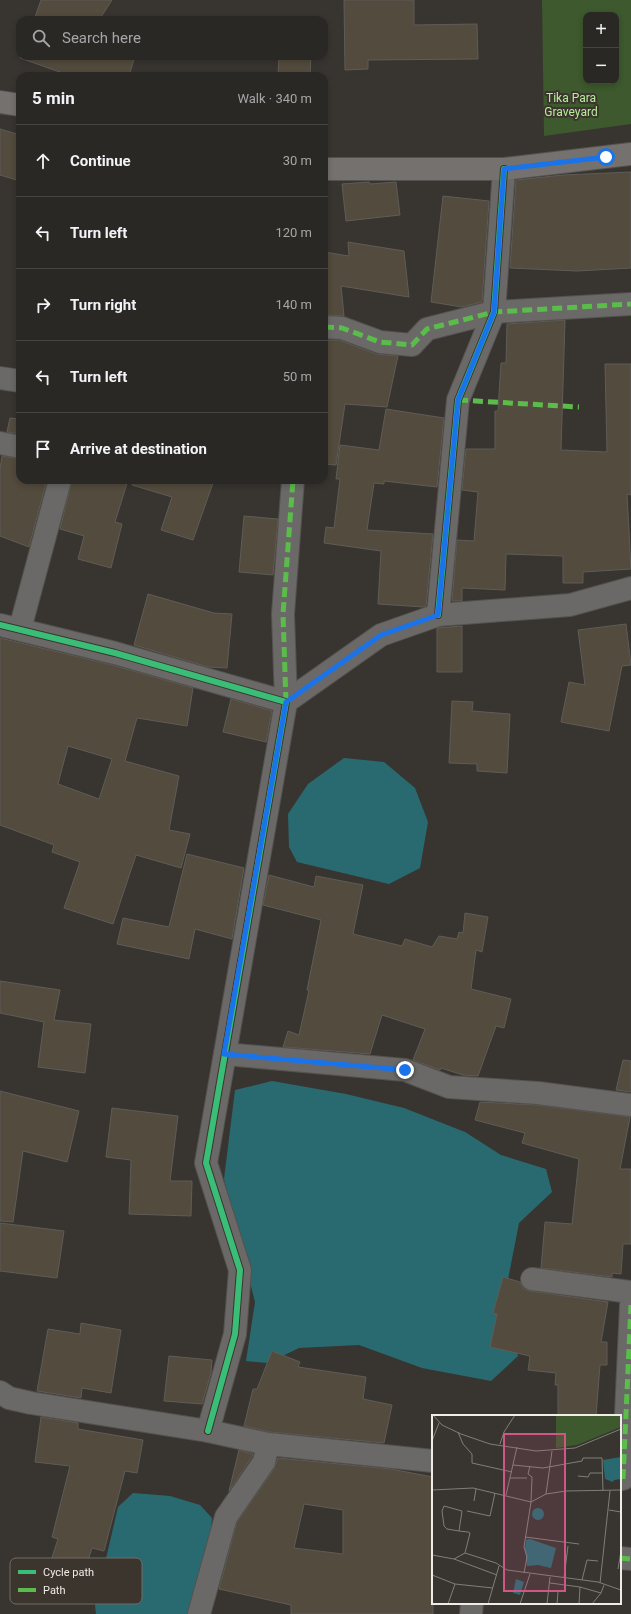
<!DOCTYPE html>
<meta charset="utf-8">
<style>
body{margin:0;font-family:Roboto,sans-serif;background:#363432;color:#f1f3f6}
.controls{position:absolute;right:12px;top:12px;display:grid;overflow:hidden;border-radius:8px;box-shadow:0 2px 6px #0003}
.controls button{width:36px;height:36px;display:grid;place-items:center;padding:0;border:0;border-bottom:1px solid #464442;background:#2a2825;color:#f1f3f6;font:20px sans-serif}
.stop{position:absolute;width:12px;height:12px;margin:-9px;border:3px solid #1a73e8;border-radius:50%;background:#fff}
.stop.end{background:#1a73e8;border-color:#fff;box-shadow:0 1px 4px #0008}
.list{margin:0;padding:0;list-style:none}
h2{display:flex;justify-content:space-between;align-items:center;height:52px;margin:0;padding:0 16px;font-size:17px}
h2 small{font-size:13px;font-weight:400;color:#a5a6a7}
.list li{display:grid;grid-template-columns:26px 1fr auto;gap:12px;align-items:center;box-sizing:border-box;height:72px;padding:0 16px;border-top:1px solid #464442}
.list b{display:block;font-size:15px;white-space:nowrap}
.list em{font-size:13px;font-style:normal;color:#a5a6a7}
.icon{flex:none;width:22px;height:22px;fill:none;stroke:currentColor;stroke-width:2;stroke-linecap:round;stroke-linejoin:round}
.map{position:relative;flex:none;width:631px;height:1614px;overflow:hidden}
.search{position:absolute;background:#2a2825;box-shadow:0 2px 6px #0003;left:16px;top:16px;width:312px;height:44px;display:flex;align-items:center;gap:10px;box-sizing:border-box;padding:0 14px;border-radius:12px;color:#a5a6a7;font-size:15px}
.panel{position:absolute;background:#2a2825;box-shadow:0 2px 6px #0003;left:16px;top:72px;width:312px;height:412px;border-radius:12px}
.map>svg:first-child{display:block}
.green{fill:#3d592d;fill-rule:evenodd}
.water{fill:#296a71}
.building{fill:#534b3d;stroke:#5f5c58;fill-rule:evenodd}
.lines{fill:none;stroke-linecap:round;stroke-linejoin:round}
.minor-casing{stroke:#54524f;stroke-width:24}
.major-casing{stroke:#54524f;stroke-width:24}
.minor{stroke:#6a6967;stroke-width:22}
.major{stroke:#74716f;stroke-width:22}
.quiet{stroke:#5cbc4b;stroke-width:5;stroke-dasharray:10 5;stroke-linecap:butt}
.cycleway-casing{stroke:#3b352e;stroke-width:8}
.cycleway{stroke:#3abd76;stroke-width:6}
.route{stroke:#1a73e8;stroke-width:5}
.labels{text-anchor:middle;stroke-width:4;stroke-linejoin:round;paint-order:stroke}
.park-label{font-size:12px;fill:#b7ec9d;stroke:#3b352e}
.inset-road{fill:none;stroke:#817e79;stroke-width:1}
.view{fill:#d05785;fill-opacity:0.15;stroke:#d05785;stroke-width:2}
.inset-edge{fill:none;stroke:#efebe6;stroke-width:2}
.key{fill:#3b352e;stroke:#716c65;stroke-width:1}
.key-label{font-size:11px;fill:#efebe6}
</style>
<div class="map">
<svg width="631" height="1614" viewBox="0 0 631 1614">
<rect width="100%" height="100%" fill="#383531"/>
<path class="green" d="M542,0H631V124L544,136ZM586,15H616V81H586Z"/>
<g class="water">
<polygon points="344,758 384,762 415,788 428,822 420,868 389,884 297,862 289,847 288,814 308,784"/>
<polygon points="272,1081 346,1094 404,1108 465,1132 501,1155 546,1169 552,1192 519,1223 504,1300 518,1356 491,1381 422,1368 359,1345 299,1348 268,1363 246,1361 255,1302 224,1179 235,1090"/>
<polygon points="133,1493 170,1496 200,1505 212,1518 210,1537 192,1614 96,1614 95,1606 118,1507"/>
</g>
<g class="building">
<polygon points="41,0 112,0 101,17 112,20 34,20"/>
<polygon points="344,0 414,0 414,25 477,24 478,59 368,60 368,69 345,70"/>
<polygon points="21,56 135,56 129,76 71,76 20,58"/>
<polygon points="279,56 311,56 310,76 278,76"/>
<polygon points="0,129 20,135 20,181 0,175"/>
<polygon points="631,172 631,268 577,271 510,268 516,180 563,175"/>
<polygon points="369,182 370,184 396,182 400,215 346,221 342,184"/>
<polygon points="443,196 489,201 482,302 462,307 431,302"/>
<polygon points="348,242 404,251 409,297 341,286 344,316 324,315 324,252 349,256"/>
<polygon points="565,320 561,450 607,452 605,364 631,364 631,495 627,494 631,569 583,572 583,583 563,583 563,556 506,554 505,590 462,588 462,601 452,601 457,540 474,541 478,492 462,490 466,449 495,449 495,411 498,411 501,363 506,363 507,324"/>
<polygon points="324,340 339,340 376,354 398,356 387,407 345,404 336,465 324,464"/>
<polygon points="386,409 444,418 437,487 384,481 384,484 374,483 367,530 433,534 426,606 423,607 378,604 381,551 324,543 326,527 334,528 340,479 336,479 340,445 379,450"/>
<polygon points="10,418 20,419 20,434 7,432"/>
<polygon points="2,456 20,459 20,480 47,480 29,547 0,536 0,468"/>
<polygon points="72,480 128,480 115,522 122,524 111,568 78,559 84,536 60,529"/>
<polygon points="133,480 214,480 193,540 161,530 172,497 132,485"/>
<polygon points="244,516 278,519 273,575 239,572"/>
<polygon points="148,594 214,613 232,614 227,668 208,667 134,645"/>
<polygon points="626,624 631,665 622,666 609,731 561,722 569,682 585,685 578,630"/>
<polygon points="462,626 462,672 437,672 437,628"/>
<path d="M0,638L112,665L193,688L187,726L137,718L125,761L179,776L169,830L190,834L181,868L136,855L113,924L64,908L80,862L52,852L54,845L0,825ZM68,746L112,759L99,799L58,784Z"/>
<polygon points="231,699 272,711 266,742 223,732"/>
<polygon points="452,701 473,702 472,711 510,714 507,773 477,771 477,764 449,763"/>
<polygon points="187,854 244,868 232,939 195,929 189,959 117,944 123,918 169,927"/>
<polygon points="269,875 314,887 316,876 363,885 353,934 402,946 405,939 432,947 439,936 457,939 459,932 463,933 465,913 488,917 482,952 476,950 471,989 511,999 504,1028 496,1026 478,1076 463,1075 441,1068 440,1070 413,1060 425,1029 382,1015 370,1054 283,1047 288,1031 299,1035 309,990 307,990 321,920 263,905"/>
<polygon points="0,981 60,990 54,1020 91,1024 85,1073 38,1067 44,1022 0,1013"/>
<polygon points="623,1060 631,1061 631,1092 616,1090"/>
<polygon points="0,1091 79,1111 67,1162 23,1151 13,1222 0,1221"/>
<polygon points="480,1102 537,1105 630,1117 620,1169 631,1169 631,1244 623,1244 621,1274 612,1273 612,1277 541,1268 545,1222 572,1224 579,1159 522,1143 525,1133 475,1120"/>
<polygon points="112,1108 178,1116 170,1181 192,1181 191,1216 129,1214 131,1160 106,1157"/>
<polygon points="0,1223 64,1231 57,1278 0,1271"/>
<polygon points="503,1277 520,1282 524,1289 530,1291 608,1302 601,1342 607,1342 607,1365 600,1365 596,1416 558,1416 558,1385 555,1385 556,1373 528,1370 530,1356 490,1347 497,1314 493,1313"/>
<polygon points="81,1323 121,1330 111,1393 82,1388 81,1398 37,1391 48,1329 80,1334"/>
<polygon points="272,1351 300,1362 298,1367 366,1377 363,1399 392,1405 384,1443 270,1432 244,1426 253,1389 257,1389"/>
<polygon points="169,1356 212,1360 211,1373 202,1404 164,1401"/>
<polygon points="41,1417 78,1423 78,1429 143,1440 137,1473 125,1471 104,1551 92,1548 75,1602 41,1591 58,1539 52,1537 70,1466 35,1462"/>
<polygon points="239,1450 253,1454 252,1457 229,1491"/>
<path d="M278,1458L391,1469L433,1477V1614H291V1605L219,1589L237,1522L274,1469ZM304,1504L343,1510V1554L294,1548Z"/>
</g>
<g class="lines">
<defs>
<g id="minor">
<polyline points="324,327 342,328 380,342 412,345 427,329 494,312 631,304"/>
<polyline points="0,378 20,381"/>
<polyline points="0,443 20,447"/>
<polyline points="438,615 458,400 494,312 504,169"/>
<polyline points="0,625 115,653 286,702 206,1163 240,1270 235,1334 208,1431"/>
<polyline points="20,629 60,480"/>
<polyline points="286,702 381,635 438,615 570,605 631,588"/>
<polyline points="286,702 283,614 293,480"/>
<polyline points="225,1054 405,1070 449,1087 538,1093 631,1105"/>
<polyline points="532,1279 631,1292"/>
<polyline points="0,1392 9,1398 31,1403 208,1431 268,1444 433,1461"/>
<polyline points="623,1479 631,1305"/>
<polyline points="620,1558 631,1559"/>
<polyline points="199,1614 226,1517 264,1462 268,1444"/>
<polyline points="471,1614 472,1603"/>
</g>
<g id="major">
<polyline points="0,102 20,105"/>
<polyline points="324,169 504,169 631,154"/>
</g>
</defs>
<use href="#minor" class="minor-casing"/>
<use href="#major" class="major-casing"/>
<use href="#minor" class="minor"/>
<use href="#major" class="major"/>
<g class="quiet">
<polyline points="324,327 342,328 380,342 412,345 427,329 494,312 631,304"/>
<polyline points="458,400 579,407"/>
<polyline points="286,702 283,614 293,480"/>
<polyline points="623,1479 631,1305"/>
<polyline points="620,1558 631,1559"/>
</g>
<defs>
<g id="cycleway">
<polyline points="438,615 458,400 494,312 504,169"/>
<polyline points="0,625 115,653 286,702 206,1163 240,1270 235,1334 208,1431"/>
</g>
</defs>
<use href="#cycleway" class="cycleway-casing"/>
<use href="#cycleway" class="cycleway"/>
</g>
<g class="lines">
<polyline class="route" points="405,1070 224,1054 286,702 381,635 438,615 458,400 494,312 504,169 606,157"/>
</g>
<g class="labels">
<g class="park-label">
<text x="571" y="102">Tika Para<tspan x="571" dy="14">Graveyard</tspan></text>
</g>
</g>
<g transform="translate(432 1415)">
<rect width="189" height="189" fill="#383531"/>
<path d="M124,0H189V12L145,30L124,33Z" fill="#3d592d"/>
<path d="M189,42V64L182,65L181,67L173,64L171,45ZM100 99a6 6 0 1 1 12 0a6 6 0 1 1-12 0ZM98,124L124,133L119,153L106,150L95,151L93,134L94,125ZM84,164L92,167L88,180L81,178Z" fill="#296a71"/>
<path class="inset-road" d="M1,0L10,10L29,19L58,29L104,36L143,33L189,14M26,17L31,29L40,39V48L80,57M0,26L7,8M68,29L72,17L83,0M81,50L111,53L150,46L151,43H170L171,76M98,51L96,59L100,62L99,87M146,61L156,62L158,58H170M78,63H95M0,75L41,73L99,87L92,132L95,142L92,158M114,79L120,36M74,80L85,32M42,86L44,74M99,87L114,79L134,76L189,75M177,95L189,97M35,96L58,101L63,78M27,116L30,96L12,91L10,96L12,111L15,114L27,116L36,117L38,118L33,138M93,122L147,129M0,140L22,144L33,138L64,148L75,155L166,167L189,175M22,144L65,160M186,154L189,136M0,160L23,169L61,173M132,163L136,131M150,165L155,145L166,146M118,168L148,172M168,168L178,76M16,189L23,169M56,189L67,151M88,189L98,159M115,189L118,162M125,189L126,177M147,189L148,172L169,178M160,189L169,178L172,170"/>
<path class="view" d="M72,19H133V176H72Z"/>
<rect width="189" height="189" class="inset-edge"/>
</g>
<rect x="10" y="1558" width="132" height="46" rx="6" class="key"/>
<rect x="18" y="1570" width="18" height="4" fill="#3abd76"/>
<rect x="18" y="1588" width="18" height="4" fill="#5cbc4b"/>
<g class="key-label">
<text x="43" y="1576">Cycle path</text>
<text x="43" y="1594">Path</text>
</g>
</svg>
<div class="controls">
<button>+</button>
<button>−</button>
</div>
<div class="stop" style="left:606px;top:157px"></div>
<div class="stop end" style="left:405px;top:1070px"></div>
<div class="search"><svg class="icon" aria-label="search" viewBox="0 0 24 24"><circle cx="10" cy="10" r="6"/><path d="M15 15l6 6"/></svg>Search here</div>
<section class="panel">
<h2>5 min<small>Walk · 340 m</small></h2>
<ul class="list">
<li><svg class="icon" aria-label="ahead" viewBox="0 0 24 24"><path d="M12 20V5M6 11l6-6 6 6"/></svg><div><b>Continue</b></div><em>30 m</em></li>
<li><svg class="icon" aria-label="left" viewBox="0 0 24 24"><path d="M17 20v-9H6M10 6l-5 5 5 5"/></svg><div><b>Turn left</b></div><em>120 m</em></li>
<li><svg class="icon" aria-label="right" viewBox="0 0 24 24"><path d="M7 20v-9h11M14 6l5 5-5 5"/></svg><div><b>Turn right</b></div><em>140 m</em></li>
<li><svg class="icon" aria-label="left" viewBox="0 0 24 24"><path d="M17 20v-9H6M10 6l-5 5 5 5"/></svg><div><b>Turn left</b></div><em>50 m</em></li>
<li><svg class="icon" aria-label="arrive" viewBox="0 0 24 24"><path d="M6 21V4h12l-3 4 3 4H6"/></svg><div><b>Arrive at destination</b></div></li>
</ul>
</section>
</div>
